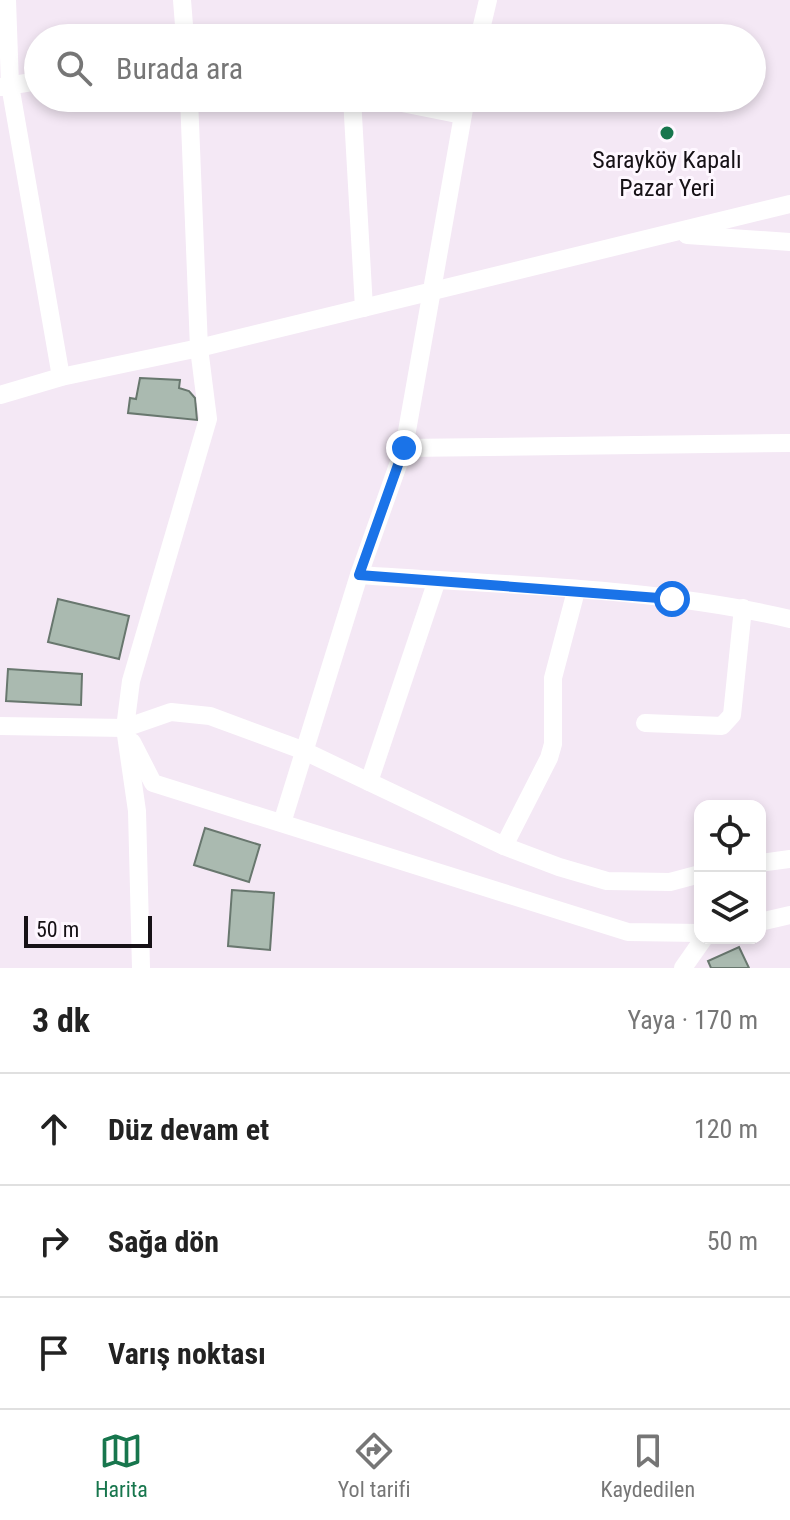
<!DOCTYPE html>
<html lang="tr">
<meta charset="utf-8">
<style>
body{margin:0;font-family:"Roboto Condensed",sans-serif;background:#f6f6f6;color:#222}
.controls{position:absolute;right:24px;bottom:24px;display:grid;overflow:hidden;border-radius:16px;box-shadow:0 4px 12px #0003}
.controls button{width:72px;height:72px;display:grid;place-items:center;padding:0;border:0;border-bottom:2px solid #e0e0e0;background:#fff;color:#222;font:40px sans-serif}
.scale{position:absolute;left:24px;bottom:20px;width:128px;box-sizing:border-box;padding-left:8px;border:4px solid #161116;border-top:0;font-size:22px;line-height:28px;white-space:nowrap;color:#161116;-webkit-text-stroke:6px #fef7ff;paint-order:stroke}
.stop{position:absolute;width:24px;height:24px;margin:-18px;border:6px solid #1a73e8;border-radius:50%;background:#fff}
.stop.end{background:#1a73e8;border-color:#fff;box-shadow:0 2px 8px #0008}
.list{margin:0;padding:0;list-style:none}
h2{display:flex;justify-content:space-between;align-items:center;height:104px;margin:0;padding:0 32px;font-size:34px}
h2 small{font-size:26px;font-weight:400;color:#767676}
.list li{display:grid;grid-template-columns:52px 1fr auto;gap:24px;align-items:center;box-sizing:border-box;height:112px;padding:0 32px;border-top:2px solid #e0e0e0}
.list b{display:block;font-size:30px;white-space:nowrap}
.list em{font-size:26px;font-style:normal;color:#767676}
.icon{flex:none;width:44px;height:44px;fill:none;stroke:currentColor;stroke-width:2;stroke-linecap:round;stroke-linejoin:round}
.map{position:relative;flex:none;width:790px;height:968px;overflow:hidden}
.search{position:absolute;background:#fff;box-shadow:0 4px 12px #0003;left:24px;right:24px;top:24px;height:88px;display:flex;align-items:center;gap:20px;box-sizing:border-box;padding:0 28px;border-radius:44px;color:#767676;font-size:30px}
.sheet{height:440px;background:#fff}
nav{display:flex;justify-content:space-around;align-items:center;box-sizing:border-box;height:112px;border-top:2px solid #e0e0e0;background:#fff;font-size:22px;color:#767676}
nav a{display:grid;justify-items:center;gap:4px}
nav .on{color:#17764d}
.map>svg:first-child{display:block}
.building{fill:#aabab0;stroke:#68776e;stroke-width:2}
.lines{fill:none;stroke-linecap:round;stroke-linejoin:round}
.minor{stroke:#fff;stroke-width:18}
.route{stroke:#1a73e8;stroke-width:10}
.poi-dot{fill:#17764d;stroke:#fef7ff;stroke-width:3}
.labels{text-anchor:middle;stroke-width:6;stroke-linejoin:round;paint-order:stroke}
.poi-label{font-size:24px;fill:#161116;stroke:#fef7ff}
</style>
<div class="map">
<svg width="790" height="968" viewBox="0 0 790 968">
<rect width="100%" height="100%" fill="#f4e8f5"/>
<g class="building">
<polygon points="140,378 180,380 179,388 189,391 195,398 197,420 128,413 130,398 136,399"/>
<polygon points="58,599 129,616 119,659 48,642"/>
<polygon points="8,669 82,674 81,705 6,701"/>
<polygon points="205,828 260,845 249,882 194,865"/>
<polygon points="232,890 274,893 270,950 228,946"/>
<polygon points="739,947 749,968 711,968 708,961"/>
</g>
<g class="lines">
<g class="minor">
<polyline points="7,0 10,85 61,377"/>
<polyline points="182,0 185,38"/>
<polyline points="479,38 488,0"/>
<polyline points="1,87 38,81"/>
<polyline points="352,98 364,308"/>
<polyline points="377,98 462,115"/>
<polyline points="687,235 790,242"/>
<polyline points="0,395 61,377 199,348 790,204"/>
<polyline points="404,448 790,443"/>
<path d="M359,575C499,585 655,587 790,619"/>
<polyline points="645,723 722,726 732,715 743,608"/>
<polyline points="0,726 125,728 171,712 210,716 302,750 504,846 559,867 607,881 670,882 700,874"/>
<polyline points="132,742 153,783 628,932 700,933"/>
<polyline points="369,782 437,580"/>
<polyline points="282,823 359,575 404,448 466,98"/>
<polyline points="504,846 549,758 553,744 553,678 576,591"/>
<polyline points="760,863 790,859"/>
<polyline points="760,922 790,915"/>
<polyline points="141,968 137,811 125,728 131,681 208,419 199,348 189,98"/>
<polyline points="683,968 704,938"/>
</g>
</g>
<g class="lines">
<polyline class="route" points="404,448 359,575 672,599"/>
</g>
<circle class="poi-dot" cx="667" cy="133" r="8"/>
<g class="labels">
<g class="poi-label">
<text x="667" y="168">Sarayköy Kapalı<tspan x="667" dy="28">Pazar Yeri</tspan></text>
</g>
</g>
</svg>
<div class="controls">
<button><svg class="icon" aria-label="locate" viewBox="0 0 24 24"><circle cx="12" cy="12" r="6"/><path d="M12 2v4M12 18v4M2 12h4M18 12h4"/></svg></button>
<button><svg class="icon" aria-label="layers" viewBox="0 0 24 24"><path d="M12 4l9 5-9 5-9-5zM3 14l9 5 9-5"/></svg></button>
</div>
<div class="scale">50 m</div>
<div class="stop" style="left:672px;top:599px"></div>
<div class="stop end" style="left:404px;top:448px"></div>
<div class="search"><svg class="icon" aria-label="search" viewBox="0 0 24 24"><circle cx="10" cy="10" r="6"/><path d="M15 15l6 6"/></svg>Burada ara</div>
</div>
<section class="sheet">
<h2>3 dk<small>Yaya · 170 m</small></h2>
<ul class="list">
<li><svg class="icon" aria-label="ahead" viewBox="0 0 24 24"><path d="M12 20V5M6 11l6-6 6 6"/></svg><div><b>Düz devam et</b></div><em>120 m</em></li>
<li><svg class="icon" aria-label="right" viewBox="0 0 24 24"><path d="M7 20v-9h11M14 6l5 5-5 5"/></svg><div><b>Sağa dön</b></div><em>50 m</em></li>
<li><svg class="icon" aria-label="arrive" viewBox="0 0 24 24"><path d="M6 21V4h12l-3 4 3 4H6"/></svg><div><b>Varış noktası</b></div></li>
</ul>
</section>
<nav>
<a class="on"><svg class="icon" aria-label="map" viewBox="0 0 24 24"><path d="M3 6l6-2 6 2 6-2v14l-6 2-6-2-6 2zM9 4v14M15 6v14"/></svg>Harita</a>
<a><svg class="icon" aria-label="directions" viewBox="0 0 24 24"><path d="M12 3l9 9-9 9-9-9zM9 14v-3h6M13 9l2 2-2 2"/></svg>Yol tarifi</a>
<a><svg class="icon" aria-label="saved" viewBox="0 0 24 24"><path d="M7 4h10v16l-5-4-5 4z"/></svg>Kaydedilen</a>
</nav>
